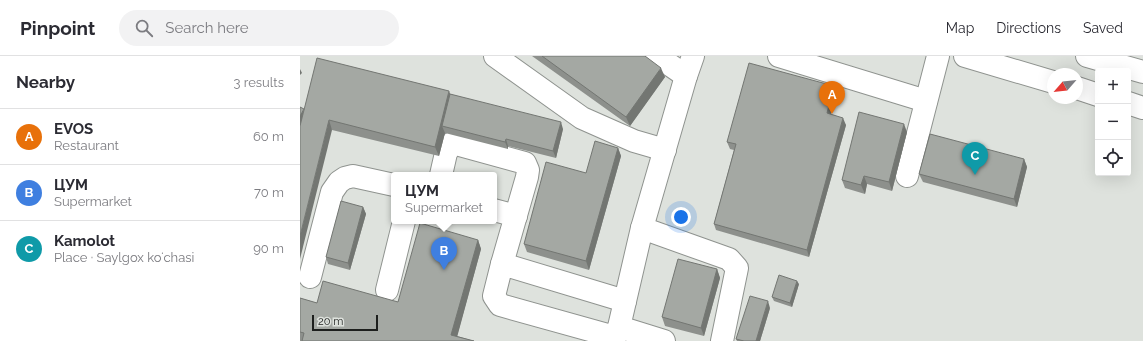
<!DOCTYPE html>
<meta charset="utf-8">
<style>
body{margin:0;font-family:Raleway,sans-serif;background:#f2f2f3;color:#2b2b33}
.controls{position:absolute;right:12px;top:12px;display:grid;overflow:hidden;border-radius:4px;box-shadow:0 4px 16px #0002}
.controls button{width:36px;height:36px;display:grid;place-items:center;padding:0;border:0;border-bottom:1px solid #e1e1e2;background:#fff;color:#2b2b33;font:20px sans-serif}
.compass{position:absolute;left:747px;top:12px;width:36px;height:36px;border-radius:50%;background:#fff;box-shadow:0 4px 16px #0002;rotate:242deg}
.scale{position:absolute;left:12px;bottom:10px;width:66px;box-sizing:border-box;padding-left:4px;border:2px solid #1d1f1d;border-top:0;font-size:11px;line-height:14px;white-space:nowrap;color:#1d1f1d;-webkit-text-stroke:3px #dee2dd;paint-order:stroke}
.you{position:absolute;left:381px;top:161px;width:14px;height:14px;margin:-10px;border:3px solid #fff;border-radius:50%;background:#1a73e8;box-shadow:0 0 0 6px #1a73e833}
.badge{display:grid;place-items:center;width:26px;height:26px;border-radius:50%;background:#2563eb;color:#fff;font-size:13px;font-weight:700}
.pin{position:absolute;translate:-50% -33px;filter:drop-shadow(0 1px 2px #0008)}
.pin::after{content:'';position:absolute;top:21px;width:14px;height:12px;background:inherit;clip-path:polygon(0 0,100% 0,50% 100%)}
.popup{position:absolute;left:91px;top:116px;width:106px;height:52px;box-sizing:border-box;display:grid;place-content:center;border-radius:4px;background:#fff;filter:drop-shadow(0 1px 3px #0005);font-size:13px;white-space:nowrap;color:#7c7c81}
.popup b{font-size:15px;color:#2b2b33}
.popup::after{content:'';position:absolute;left:50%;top:100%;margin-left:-8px;border:8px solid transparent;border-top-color:#fff}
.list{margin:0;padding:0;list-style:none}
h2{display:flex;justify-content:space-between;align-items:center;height:52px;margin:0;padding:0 16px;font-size:17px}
h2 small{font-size:13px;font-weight:400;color:#7c7c81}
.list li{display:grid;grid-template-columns:26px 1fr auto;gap:12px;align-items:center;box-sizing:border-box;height:56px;padding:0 16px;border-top:1px solid #e1e1e2}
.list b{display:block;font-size:15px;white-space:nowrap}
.list p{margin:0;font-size:13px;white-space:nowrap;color:#7c7c81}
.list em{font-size:13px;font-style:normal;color:#7c7c81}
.icon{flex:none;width:22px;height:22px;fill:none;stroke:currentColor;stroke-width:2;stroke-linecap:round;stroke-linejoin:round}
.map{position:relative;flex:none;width:843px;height:285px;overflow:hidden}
header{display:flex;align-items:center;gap:24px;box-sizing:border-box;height:56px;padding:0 20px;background:#fff;border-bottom:1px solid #e1e1e2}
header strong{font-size:19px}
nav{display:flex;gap:22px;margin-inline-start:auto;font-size:14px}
.search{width:280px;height:36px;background:#f2f2f3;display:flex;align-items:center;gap:10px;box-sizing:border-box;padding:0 14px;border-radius:22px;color:#7c7c81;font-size:15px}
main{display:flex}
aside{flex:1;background:#fff}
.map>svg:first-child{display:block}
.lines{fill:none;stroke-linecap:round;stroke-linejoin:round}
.minor-casing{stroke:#8f938f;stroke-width:24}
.major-casing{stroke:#8f938f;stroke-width:24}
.minor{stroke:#fff;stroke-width:22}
.major{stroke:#fff;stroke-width:22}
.wall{fill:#8d908c}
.shaded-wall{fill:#737672}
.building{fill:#a4a8a3;stroke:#737672}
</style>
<header>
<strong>Pinpoint</strong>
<div class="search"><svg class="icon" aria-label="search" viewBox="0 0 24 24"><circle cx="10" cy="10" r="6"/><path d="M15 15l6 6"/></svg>Search here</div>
<nav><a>Map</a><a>Directions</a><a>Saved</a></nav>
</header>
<main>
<aside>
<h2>Nearby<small>3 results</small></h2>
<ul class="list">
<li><span class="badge" style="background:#e8710a">A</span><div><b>EVOS</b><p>Restaurant</p></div><em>60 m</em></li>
<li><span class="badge" style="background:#3f7fe0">B</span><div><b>ЦУМ</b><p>Supermarket</p></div><em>70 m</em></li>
<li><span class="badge" style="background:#0f9aa8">C</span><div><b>Kamolot</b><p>Place · Saylgox koʻchasi</p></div><em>90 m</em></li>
</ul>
</aside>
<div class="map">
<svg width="843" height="285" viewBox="0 0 843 285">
<rect width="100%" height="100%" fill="#dee2dd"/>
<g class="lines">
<defs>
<g id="minor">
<polyline points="195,0 282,62 334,85 365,94"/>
<polyline points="357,0 386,20"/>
<polyline points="479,0 626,45"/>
<polyline points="141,119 146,97 152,87 225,107 228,114 227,121 202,208"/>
<polyline points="607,120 638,0"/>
<polyline points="194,154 216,160"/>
<polyline points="342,172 429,203 437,212 422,285"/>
<polyline points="10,221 32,136 39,126 45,122 53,120 94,129"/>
<polyline points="87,234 104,165"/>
<polyline points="319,271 364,285"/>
<polyline points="315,281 200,249 194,240 202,208 325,245"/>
<polyline points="313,285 319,271 342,172 386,20 393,0"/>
</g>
<g id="major">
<polyline points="665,0 753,26"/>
<polyline points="787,0 843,16"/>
<polyline points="777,32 798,39"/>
<polyline points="828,47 843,52"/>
</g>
</defs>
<use href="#minor" class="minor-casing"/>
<use href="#major" class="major-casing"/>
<use href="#minor" class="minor"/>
<use href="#major" class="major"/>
</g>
<g class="wall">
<polygon points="232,0 345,0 365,21 330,70"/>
<polygon points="537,37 531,59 546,69 509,201 416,174 414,168 434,94 430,93 427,86"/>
<polygon points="150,38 263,73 256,102 208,90 208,93 145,77 139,100 32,74 4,53"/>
<polygon points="607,76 592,135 567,128 565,138 545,132 542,124"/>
<polygon points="318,92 321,100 289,214 227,196 224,188 286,117"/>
<polygon points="724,103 727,111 717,151 623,126 619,118"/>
<polygon points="63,151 66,158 50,214 28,208 26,201"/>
<polygon points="178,184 181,193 157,280 174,285 0,285 0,242 17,247 98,246"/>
<polygon points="417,213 420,222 404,280 365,270 362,261"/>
<polygon points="499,228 492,251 474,245 472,241"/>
<polygon points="470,252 460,285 437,285 436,283"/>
</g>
<g class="shaded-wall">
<polygon points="361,12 365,21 330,70 326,61"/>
<polygon points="0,13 2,17 0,19"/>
<polygon points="534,30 537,37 529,64 527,57"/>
<polygon points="149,35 153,45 142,70 145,77 139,100 135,91"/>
<polygon points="4,53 0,74 0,60"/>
<polygon points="543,62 546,69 509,201 507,194"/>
<polygon points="29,64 32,74 0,203 0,180"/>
<polygon points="261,66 263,73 256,102 253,95"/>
<polygon points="604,68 607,76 592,135 589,126"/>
<polygon points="206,83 208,90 208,93 205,86"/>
<polygon points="318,92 321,100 289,214 286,205"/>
<polygon points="724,103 727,111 717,151 714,143"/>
<polygon points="564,120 567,128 565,138 561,129"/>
<polygon points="63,151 66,158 50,214 48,207"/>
<polygon points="178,184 181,193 156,285 151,279"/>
<polygon points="417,213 420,222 404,280 401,272"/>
<polygon points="497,225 499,228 492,251 490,247"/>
<polygon points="468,245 470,252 460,285 456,285"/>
</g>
<g class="building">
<polygon points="242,0 345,0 361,12 326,61"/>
<polygon points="17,2 149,35 135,91 29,64 0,180 0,70"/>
<polygon points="449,7 534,30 527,57 543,62 507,194 414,168 436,88 427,86"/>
<polygon points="150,38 261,66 253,95 206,83 205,86 142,70"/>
<polygon points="0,51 4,53 0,60"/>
<polygon points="559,56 604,68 589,126 564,120 561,129 542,124"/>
<polygon points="630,78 724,103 714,143 619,118"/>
<polygon points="295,85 318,92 286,205 224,188 246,106 286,117"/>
<polygon points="41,145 63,151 48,207 26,201"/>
<polygon points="120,167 178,184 151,279 174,285 2,285 4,277 0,276 0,242 17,247 23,225 98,246"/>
<polygon points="378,203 417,213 401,272 362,261"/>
<polygon points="479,219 497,225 490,247 472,241"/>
<polygon points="450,240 468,245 456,285 444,285 436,283"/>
</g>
</svg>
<div class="controls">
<button>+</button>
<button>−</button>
<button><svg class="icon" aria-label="locate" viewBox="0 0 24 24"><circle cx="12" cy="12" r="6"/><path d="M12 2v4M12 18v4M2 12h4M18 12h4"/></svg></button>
</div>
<svg class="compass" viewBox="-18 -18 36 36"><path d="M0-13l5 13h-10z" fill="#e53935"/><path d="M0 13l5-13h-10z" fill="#7c7c81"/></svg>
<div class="scale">20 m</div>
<div class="you"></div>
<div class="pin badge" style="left:532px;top:58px;background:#e8710a">A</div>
<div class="pin badge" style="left:144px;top:214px;background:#3f7fe0">B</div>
<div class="popup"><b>ЦУМ</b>Supermarket</div>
<div class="pin badge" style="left:675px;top:119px;background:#0f9aa8">C</div>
</div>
</main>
